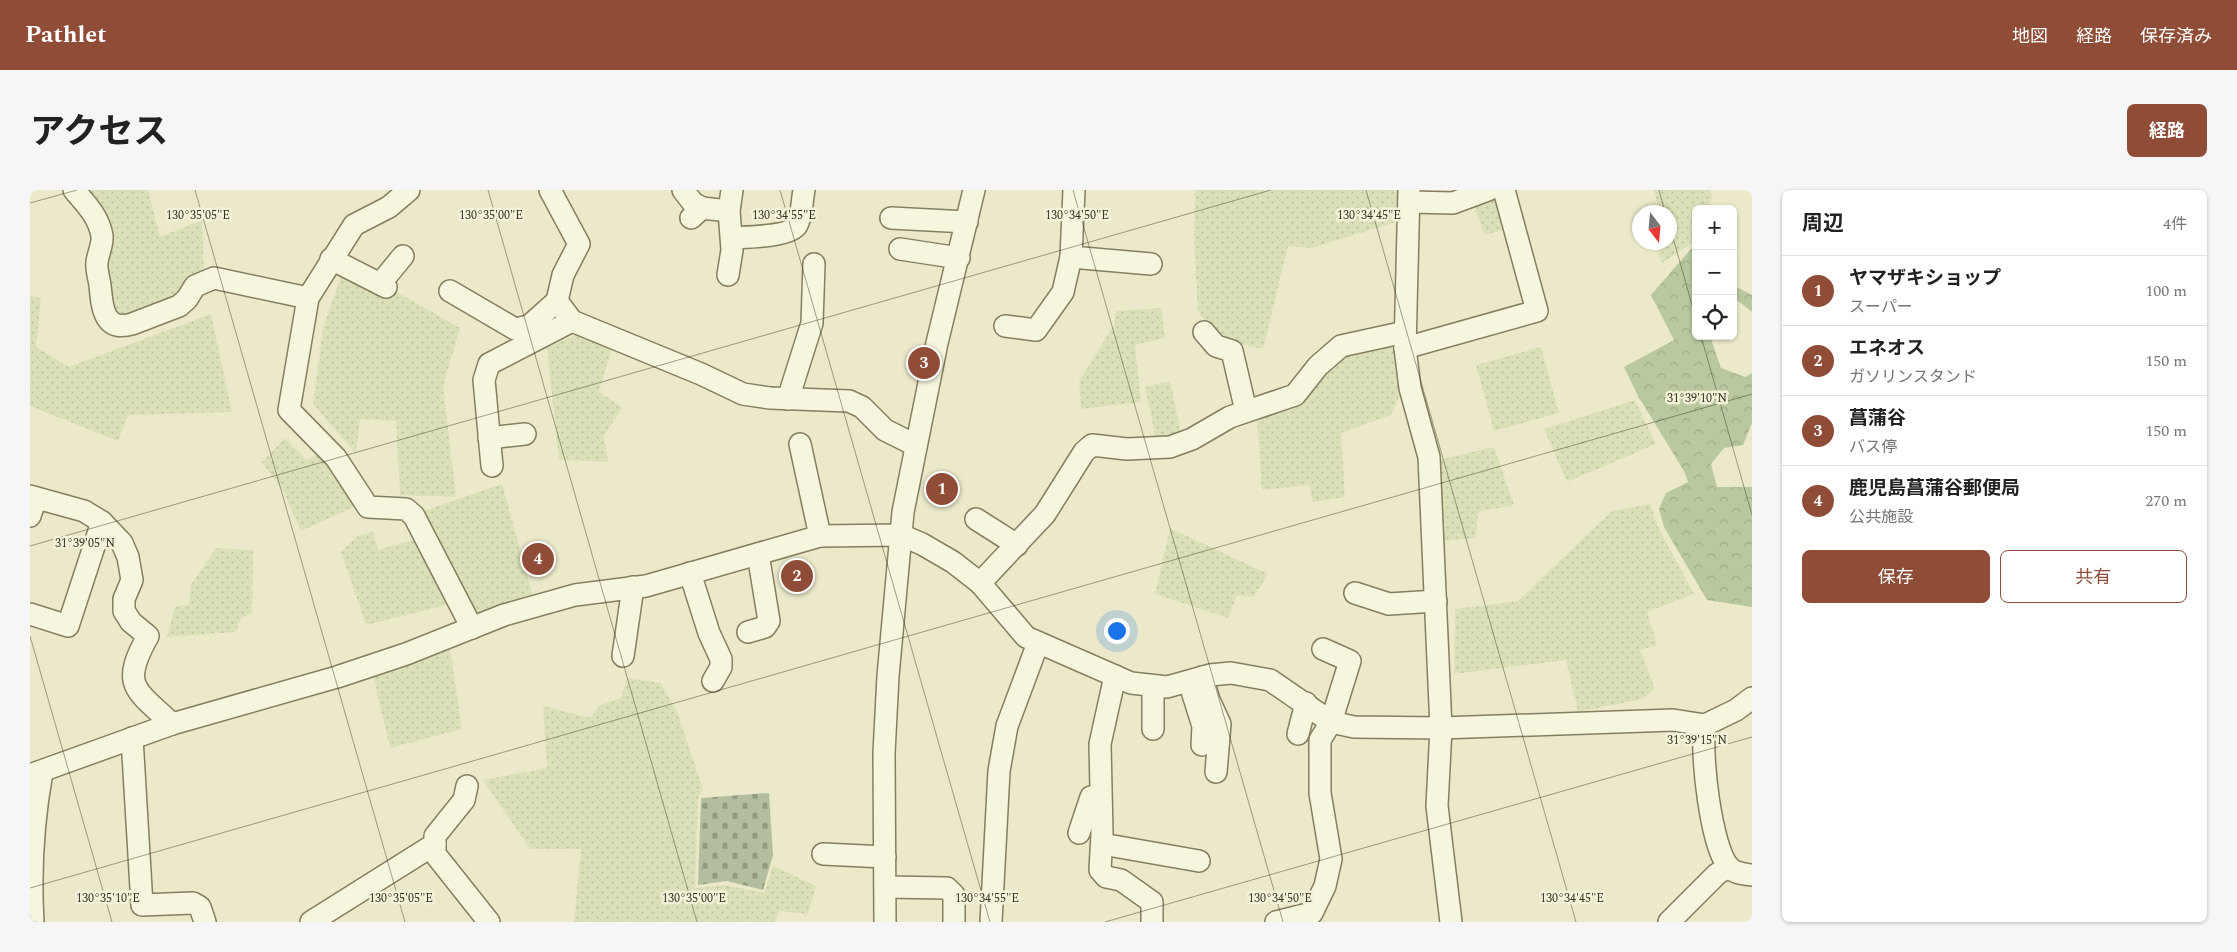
<!DOCTYPE html>
<html lang="ja">
<meta charset="utf-8">
<style>
body{margin:0;font-family:Spectral,"Noto Sans JP",serif;background:#f6f6f6;color:#222}
.controls{position:absolute;right:15px;top:15px;display:grid;overflow:hidden;border-radius:8px;box-shadow:0 1px 4px #0004}
.controls button{width:45px;height:45px;display:grid;place-items:center;padding:0;border:0;border-bottom:1px solid #e0e0e0;background:#fff;color:#222;font:25px sans-serif}
.compass{position:absolute;left:1602px;top:15px;width:45px;height:45px;border-radius:50%;background:#fff;box-shadow:0 1px 4px #0004;rotate:164deg}
.you{position:absolute;left:1086px;top:440px;width:18px;height:18px;margin:-12px;border:4px solid #fff;border-radius:50%;background:#1a73e8;box-shadow:0 0 0 8px #1a73e833}
.badge{display:grid;place-items:center;width:32px;height:32px;border-radius:50%;background:#8f4c36;color:#fff;font-size:16px;font-weight:700}
.pin{position:absolute;translate:-50% -50%;border:2px solid #fff;box-shadow:0 1px 5px #0006}
.list{margin:0;padding:0;list-style:none}
h2{display:flex;justify-content:space-between;align-items:center;height:65px;margin:0;padding:0 20px;font-size:21px}
h2 small{font-size:16px;font-weight:400;color:#767676}
.list li{display:grid;grid-template-columns:32px 1fr auto;gap:15px;align-items:center;box-sizing:border-box;height:70px;padding:0 20px;border-top:1px solid #e0e0e0}
.list b{display:block;font-size:19px;white-space:nowrap}
.list p{margin:0;font-size:16px;white-space:nowrap;color:#767676}
.list em{font-size:16px;font-style:normal;color:#767676}
.actions{display:flex;gap:10px;padding:15px 20px}
.actions a{flex:1;padding:11px 0;border:1px solid #8f4c36;border-radius:8px;text-align:center;font-size:18px;color:#8f4c36}
.actions .main{background:#8f4c36;color:#fff}
.icon{flex:none;width:28px;height:28px;fill:none;stroke:currentColor;stroke-width:2;stroke-linecap:round;stroke-linejoin:round}
.map{position:relative;flex:none;width:1722px;height:732px;overflow:hidden;border-radius:8px}
header{display:flex;align-items:center;gap:30px;box-sizing:border-box;height:70px;padding:0 25px;background:#8f4c36;color:#fff}
header strong{font-size:24px}
nav{display:flex;gap:28px;margin-inline-start:auto;font-size:18px}
.intro{display:flex;align-items:center;justify-content:space-between;box-sizing:border-box;height:120px;padding:0 30px}
h1{margin:0;font-size:35px}
.button{padding:12px 22px;border-radius:8px;background:#8f4c36;color:#fff;font-size:18px;font-weight:700}
main{display:flex;gap:30px;padding:0 30px}
aside{flex:1;background:#fff;border-radius:8px;box-shadow:0 1px 4px #0004}
.map>svg:first-child{display:block}
.farmland{fill:url(#farmland-dots)}
.forest{fill:url(#forest-crowns)}
.cemetery{fill:url(#cemetery-stones)}
.lines{fill:none;stroke-linecap:round;stroke-linejoin:round}
.minor-casing{stroke:#867e60;stroke-width:24}
.minor{stroke:#f6f5dd;stroke-width:21}
.ticks{fill:none;stroke:#383222;stroke-width:1;stroke-opacity:0.45}
.ticks-label{font-size:12px;text-anchor:middle;fill:#383222;stroke:#f3f2d9;stroke-width:5;stroke-linejoin:round;paint-order:stroke}
</style>
<header>
<strong>Pathlet</strong>
<nav><a>地図</a><a>経路</a><a>保存済み</a></nav>
</header>
<div class="intro"><h1>アクセス</h1><a class="button">経路</a></div>
<main>
<div class="map">
<svg width="1722" height="732" viewBox="0 0 1722 732">
<defs>
<pattern id="farmland-dots" width="8" height="8" patternUnits="userSpaceOnUse" patternTransform="scale(1.25)"><rect width="8" height="8" fill="#dce0b8"/><path d="M2 2h.1M6 6h.1" fill="none" stroke="#bec19e" stroke-width="1.8" stroke-linecap="round"/></pattern>
<pattern id="forest-crowns" width="20" height="18" patternUnits="userSpaceOnUse" patternTransform="scale(1.25)"><rect width="20" height="18" fill="#b9c89f"/><path d="M2 6a3 3 0 1 1 6 0M12 15a3 3 0 1 1 6 0" fill="none" stroke="#a0ac89"/></pattern>
<pattern id="cemetery-stones" width="16" height="16" patternUnits="userSpaceOnUse" patternTransform="scale(1.25)"><rect width="16" height="16" fill="#b2be9d"/><path d="M2 7V4a2 2 0 0 1 4 0v3zM10 15v-3a2 2 0 0 1 4 0v3z" fill="#929b80"/></pattern>
</defs>
<rect width="100%" height="100%" fill="#ebe9ca"/>
<g class="farmland">
<polygon points="51,0 118,0 130,47 172,30 174,82 153,105 93,128 81,122"/>
<polygon points="1165,0 1370,0 1369,31 1282,58 1258,56 1233,159 1193,150 1168,122 1164,48"/>
<polygon points="1624,0 1680,0 1682,8 1677,19 1666,19 1664,52 1632,73 1624,53 1640,52 1640,22 1629,22"/>
<polygon points="1470,6 1478,38 1455,45 1444,16"/>
<polygon points="316,73 430,138 413,196 426,307 370,305 366,231 330,229 326,264 283,214 293,138"/>
<polygon points="0,106 11,108 6,157 39,177 181,124 202,222 98,225 88,251 0,216"/>
<polygon points="1131,118 1135,148 1105,155 1111,212 1051,219 1049,191 1084,135 1086,121"/>
<polygon points="565,136 586,146 569,201 592,218 574,246 578,272 529,270 517,158"/>
<polygon points="1367,152 1372,200 1361,225 1311,243 1315,307 1283,312 1279,295 1232,300 1227,228 1260,221 1293,181 1315,163"/>
<polygon points="1511,157 1529,223 1464,241 1446,175"/>
<polygon points="1140,191 1152,248 1127,254 1115,197"/>
<polygon points="1605,210 1626,254 1537,292 1514,239"/>
<polygon points="255,248 277,270 302,254 335,312 271,341 254,303 232,272"/>
<polygon points="1464,257 1484,315 1448,322 1446,348 1413,351 1408,270"/>
<polygon points="472,294 503,407 443,428 388,323"/>
<polygon points="1620,314 1629,339 1664,404 1617,422 1627,455 1610,460 1625,499 1612,509 1548,522 1536,470 1424,484 1425,419 1488,411 1582,321"/>
<polygon points="1140,338 1238,384 1224,407 1207,405 1198,428 1125,404"/>
<polygon points="343,342 348,360 393,347 425,413 336,435 311,362 329,345"/>
<polygon points="186,358 223,360 222,422 211,429 206,442 137,447 145,417 159,414 161,395"/>
<polygon points="420,458 432,539 360,558 343,485"/>
<polygon points="597,488 631,493 647,522 673,599 668,608 665,698 695,695 734,703 743,676 786,696 778,724 749,721 745,732 544,732 551,659 500,659 453,590 517,578 513,516 560,528 570,515 591,508"/>
</g>
<g class="forest">
<polygon points="1666,53 1666,146 1680,146 1691,178 1715,187 1722,183 1722,233 1713,255 1694,258 1681,274 1687,297 1722,297 1722,417 1677,410 1634,337 1629,319 1636,303 1658,292 1654,281 1608,206 1594,177 1644,150 1621,105"/>
<polygon points="1703,95 1722,105 1722,122 1703,107"/>
</g>
<polygon class="cemetery" points="739,603 743,665 733,700 697,691 668,695 671,608"/>
<g class="lines">
<defs>
<g id="minor">
<path d="M44,0C56,14 69,27 72,46C73,54 68,64 67,72C66,79 69,88 70,95C72,116 73,142 102,134L149,116L157,109L165,96L184,88L278,108"/>
<polyline points="379,0 359,17 324,35 278,108 259,220 306,268 338,317 376,319 384,326 442,438"/>
<polyline points="520,0 549,54 533,85 527,111 542,131 671,184 713,204 740,208 819,211 832,217 855,240 885,255"/>
<polyline points="653,0 663,13 672,18"/>
<polyline points="1044,0 1041,67 1121,74"/>
<polyline points="1379,0 1375,158 1380,198 1399,267 1411,538 1407,616 1421,732"/>
<polyline points="1379,12 1423,13 1458,0"/>
<polyline points="661,28 672,18 699,21"/>
<polyline points="861,28 937,32"/>
<path d="M702,48C715,47 760,47 767,35C772,26 772,10 774,0"/>
<polyline points="870,59 929,68"/>
<polyline points="301,69 356,97"/>
<polyline points="698,85 702,60 699,21 702,0"/>
<polyline points="350,94 373,66"/>
<polyline points="420,101 485,139 499,136 527,111"/>
<polyline points="975,136 1006,140 1033,102 1041,67"/>
<polyline points="1174,142 1186,156 1202,161 1216,221"/>
<polyline points="1375,158 1507,121 1474,0"/>
<polyline points="758,209 782,133 784,74"/>
<polyline points="459,248 495,244"/>
<polyline points="770,254 790,346"/>
<polyline points="462,276 454,190 459,174 542,131"/>
<path d="M0,306L54,321L72,332L92,353L98,367L102,390L94,409V421L101,432L118,446C90,496 105,499 142,534"/>
<polyline points="0,326 6,308"/>
<polyline points="946,329 987,355"/>
<polyline points="660,383 679,443 691,469 691,477 683,491"/>
<polyline points="950,393 1015,324 1054,262 1062,255 1097,259 1140,257 1162,249 1200,227 1265,205 1288,176 1311,156 1375,142"/>
<polyline points="1325,403 1359,414 1406,411"/>
<polyline points="0,424 38,436 72,332"/>
<polyline points="718,442 735,437 739,431 728,364"/>
<polyline points="593,466 603,397"/>
<polyline points="1085,486 1070,554 1072,644 1070,680 1076,687 1091,690 1122,712 1122,732"/>
<polyline points="1172,487 1179,510 1190,534 1186,582"/>
<polyline points="1161,498 1173,536 1172,555"/>
<path d="M1675,535C1670,561 1681,661 1700,678C1706,684 1715,684 1722,685"/>
<polyline points="1123,539 1123,497"/>
<polyline points="1268,544 1276,513"/>
<polyline points="102,548 112,715 163,713 170,717 175,732"/>
<polyline points="0,585 142,534 307,487 376,464 474,425 545,405 616,396 790,346 871,345 892,354 923,372 950,393 996,447 1101,493 1137,497 1180,485 1201,483 1240,490 1301,532 1324,537 1411,538 1643,530 1675,535 1706,520 1722,508"/>
<polyline points="437,596 434,610 405,646 405,664 459,732"/>
<polyline points="1049,643 1061,607"/>
<polyline points="1072,654 1169,671"/>
<polyline points="793,664 855,667"/>
<polyline points="855,697 917,698 924,705 924,732"/>
<path d="M3,732C0,681 3,632 12,582"/>
<polyline points="281,732 405,654"/>
<polyline points="855,732 854,563 858,486 873,322 907,153 944,0"/>
<polyline points="961,732 969,581 977,536 1008,453"/>
<polyline points="1246,732 1282,723 1295,696 1301,669 1290,603 1290,550 1301,532 1320,471 1293,459"/>
<polyline points="1639,732 1687,684 1698,677"/>
</g>
</defs>
<use href="#minor" class="minor-casing"/>
<use href="#minor" class="minor"/>
</g>
<path class="ticks" d="M165,0L375,732M458,0L667,732M750,0L960,732M1043,0L1253,732M1336,0L1546,732M1629,0L1635,22M0,13L47,0M1640,37L1666,129M1671,146L1722,325M0,356L1241,0M0,446L82,732M0,698L1722,204M1075,732L1722,547"/>
<g class="ticks-label">
<text x="168" y="29">130°35'05"E</text>
<text x="461" y="29">130°35'00"E</text>
<text x="754" y="29">130°34'55"E</text>
<text x="1047" y="29">130°34'50"E</text>
<text x="1339" y="29">130°34'45"E</text>
<text x="1667" y="212">31°39'10"N</text>
<text x="55" y="357">31°39'05"N</text>
<text x="1667" y="554">31°39'15"N</text>
<text x="78" y="712">130°35'10"E</text>
<text x="371" y="712">130°35'05"E</text>
<text x="664" y="712">130°35'00"E</text>
<text x="957" y="712">130°34'55"E</text>
<text x="1250" y="712">130°34'50"E</text>
<text x="1542" y="712">130°34'45"E</text>
</g>
</svg>
<div class="controls">
<button>+</button>
<button>−</button>
<button><svg class="icon" aria-label="locate" viewBox="0 0 24 24"><circle cx="12" cy="12" r="6"/><path d="M12 2v4M12 18v4M2 12h4M18 12h4"/></svg></button>
</div>
<svg class="compass" viewBox="-18 -18 36 36"><path d="M0-13l5 13h-10z" fill="#e53935"/><path d="M0 13l5-13h-10z" fill="#767676"/></svg>
<div class="you"></div>
<div class="pin badge" style="left:912px;top:299px">1</div>
<div class="pin badge" style="left:767px;top:386px">2</div>
<div class="pin badge" style="left:894px;top:173px">3</div>
<div class="pin badge" style="left:508px;top:369px">4</div>
</div>
<aside>
<h2>周辺<small>4件</small></h2>
<ul class="list">
<li><span class="badge">1</span><div><b>ヤマザキショップ</b><p>スーパー</p></div><em>100 m</em></li>
<li><span class="badge">2</span><div><b>エネオス</b><p>ガソリンスタンド</p></div><em>150 m</em></li>
<li><span class="badge">3</span><div><b>菖蒲谷</b><p>バス停</p></div><em>150 m</em></li>
<li><span class="badge">4</span><div><b>鹿児島菖蒲谷郵便局</b><p>公共施設</p></div><em>270 m</em></li>
</ul>
<div class="actions"><a class="main">保存</a><a>共有</a></div>
</aside>
</main>
